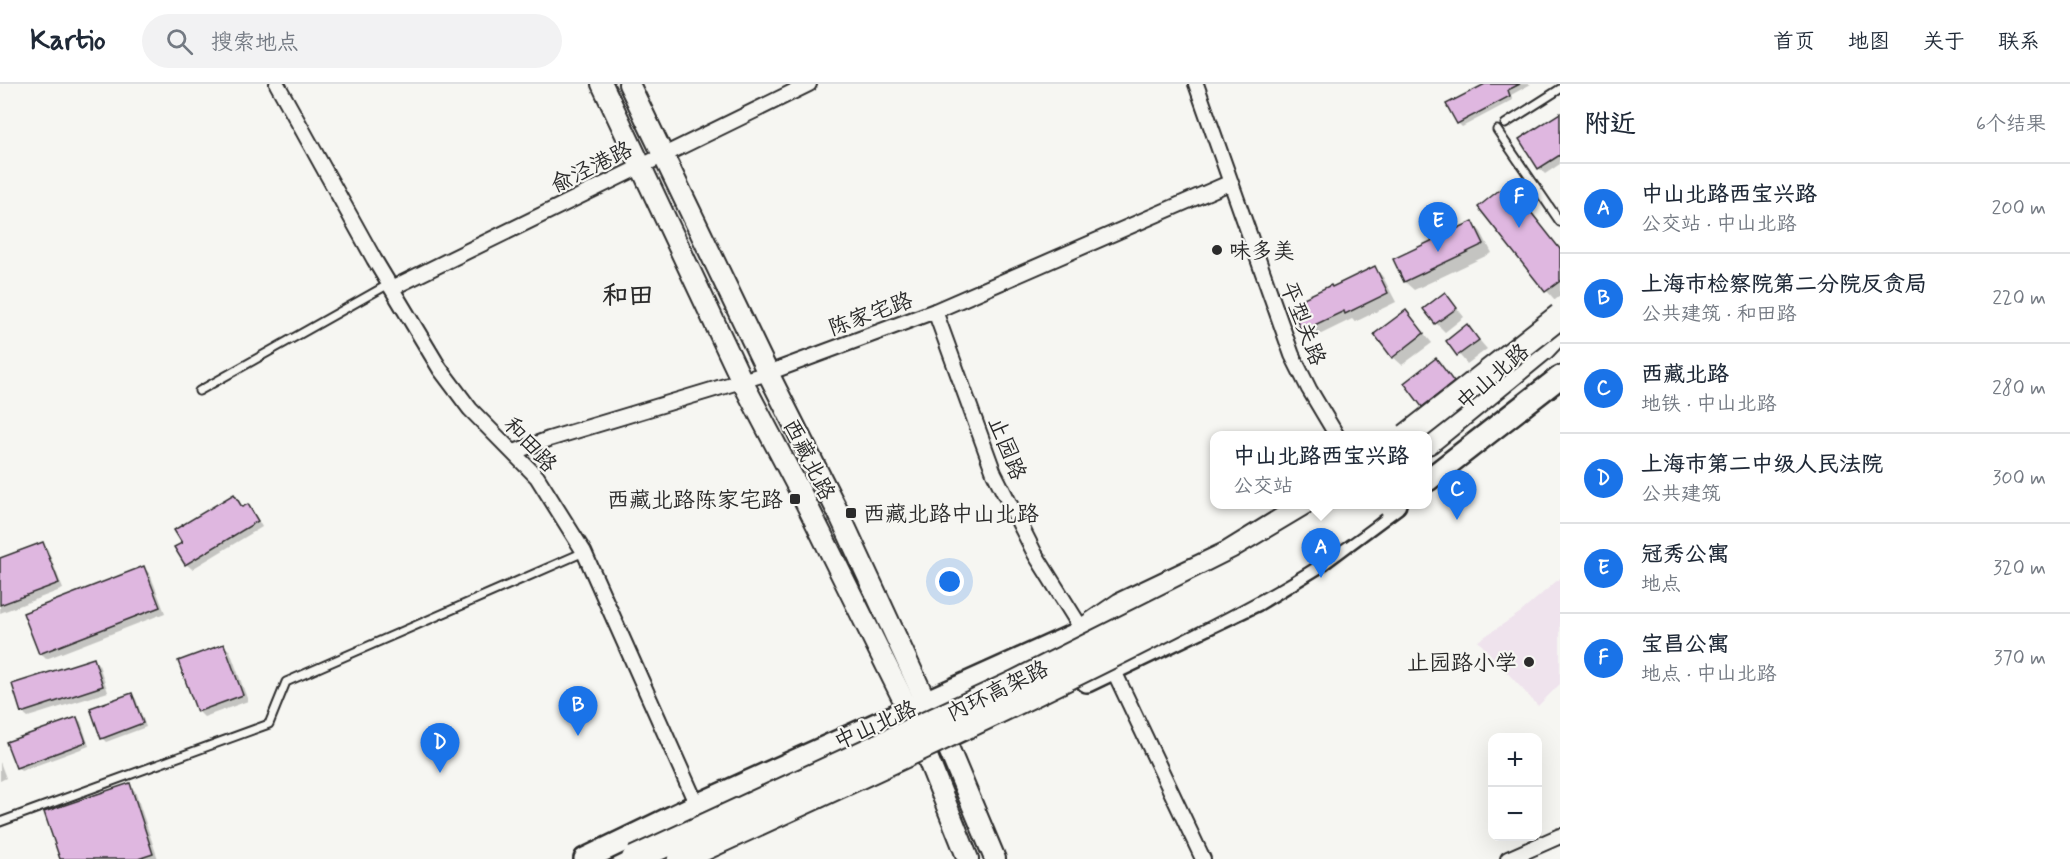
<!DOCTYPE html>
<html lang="zh">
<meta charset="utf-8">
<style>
body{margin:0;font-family:Mynerve,"LXGW WenKai TC",sans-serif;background:#f2f2f3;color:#1f2937}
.controls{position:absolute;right:18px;bottom:18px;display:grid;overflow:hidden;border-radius:12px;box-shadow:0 6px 24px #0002}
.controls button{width:54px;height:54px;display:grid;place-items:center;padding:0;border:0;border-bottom:2px solid #e0e1e3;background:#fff;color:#1f2937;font:30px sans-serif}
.you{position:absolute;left:950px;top:498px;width:21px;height:21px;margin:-15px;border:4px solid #fff;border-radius:50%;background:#1a73e8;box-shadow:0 0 0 9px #1a73e833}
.badge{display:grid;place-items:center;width:39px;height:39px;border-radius:50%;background:#1a73e8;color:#fff;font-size:20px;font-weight:700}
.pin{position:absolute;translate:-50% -50px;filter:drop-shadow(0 2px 3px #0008)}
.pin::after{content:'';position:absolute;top:32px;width:21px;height:18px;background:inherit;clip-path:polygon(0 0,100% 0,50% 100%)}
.popup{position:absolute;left:1210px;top:347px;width:222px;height:78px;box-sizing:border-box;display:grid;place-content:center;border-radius:12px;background:#fff;filter:drop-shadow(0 2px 4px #0005);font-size:20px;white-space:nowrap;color:#747a83}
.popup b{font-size:22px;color:#1f2937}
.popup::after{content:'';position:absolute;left:50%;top:100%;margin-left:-12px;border:12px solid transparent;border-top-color:#fff}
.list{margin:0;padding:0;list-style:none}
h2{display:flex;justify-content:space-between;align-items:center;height:78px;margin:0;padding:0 24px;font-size:26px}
h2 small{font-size:20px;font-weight:400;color:#747a83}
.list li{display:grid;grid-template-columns:39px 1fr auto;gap:18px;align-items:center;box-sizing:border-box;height:90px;padding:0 24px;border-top:2px solid #e0e1e3}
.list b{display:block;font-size:22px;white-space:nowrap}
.list p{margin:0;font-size:20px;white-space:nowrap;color:#747a83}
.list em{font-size:20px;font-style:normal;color:#747a83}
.icon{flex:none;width:33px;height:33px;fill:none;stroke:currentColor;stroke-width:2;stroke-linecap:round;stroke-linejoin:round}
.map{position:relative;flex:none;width:1560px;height:775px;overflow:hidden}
header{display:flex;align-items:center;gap:36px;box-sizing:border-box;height:84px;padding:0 30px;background:#fff;border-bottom:2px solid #e0e1e3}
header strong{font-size:28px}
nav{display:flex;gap:33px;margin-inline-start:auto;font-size:21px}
.search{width:420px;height:54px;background:#f2f2f3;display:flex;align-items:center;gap:15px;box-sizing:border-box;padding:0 21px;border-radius:33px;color:#747a83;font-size:22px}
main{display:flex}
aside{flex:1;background:#fff}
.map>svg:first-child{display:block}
.built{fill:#efe3ed}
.shadow{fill:#0003}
.building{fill:#dfb7e0;stroke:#2b2b2b;stroke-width:1.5}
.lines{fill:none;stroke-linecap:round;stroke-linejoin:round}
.lane-casing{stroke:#2b2b2b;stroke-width:11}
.street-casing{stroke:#2b2b2b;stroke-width:18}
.secondary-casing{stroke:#2b2b2b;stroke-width:24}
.primary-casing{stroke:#2b2b2b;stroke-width:26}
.highway-casing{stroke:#2b2b2b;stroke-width:28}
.lane{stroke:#f6f6f2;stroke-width:7}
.street{stroke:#f6f6f2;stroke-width:14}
.secondary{stroke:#f6f6f2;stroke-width:20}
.primary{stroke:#f6f6f2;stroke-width:21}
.highway{stroke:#f6f6f2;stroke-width:24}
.highway-bridge-casing{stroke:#2b2b2b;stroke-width:28;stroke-linecap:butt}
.highway-bridge{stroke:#f6f6f2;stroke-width:24}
.poi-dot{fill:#2b2b2b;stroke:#f6f6f2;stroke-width:2}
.labels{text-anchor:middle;stroke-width:4.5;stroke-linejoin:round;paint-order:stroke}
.street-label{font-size:22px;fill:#2b2b2b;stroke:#f6f6f2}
.poi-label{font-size:22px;fill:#2b2b2b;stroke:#f6f6f2;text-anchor:start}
.quarter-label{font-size:26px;font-weight:bold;fill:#2b2b2b;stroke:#f6f6f2}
</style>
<header>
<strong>Kartio</strong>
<div class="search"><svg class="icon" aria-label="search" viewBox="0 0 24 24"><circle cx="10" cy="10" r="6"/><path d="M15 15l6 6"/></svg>搜索地点</div>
<nav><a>首页</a><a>地图</a><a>关于</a><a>联系</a></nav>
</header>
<main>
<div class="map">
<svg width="1560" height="775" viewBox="0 0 1560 775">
<rect width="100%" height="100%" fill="#f6f6f2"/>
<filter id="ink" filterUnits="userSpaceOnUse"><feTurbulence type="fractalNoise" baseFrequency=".0167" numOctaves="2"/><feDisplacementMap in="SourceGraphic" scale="12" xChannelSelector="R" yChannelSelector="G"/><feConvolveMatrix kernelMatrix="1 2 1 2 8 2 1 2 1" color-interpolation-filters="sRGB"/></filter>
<g filter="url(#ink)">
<polygon class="built" points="1560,494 1560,600 1538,622 1478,557 1521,528"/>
<g class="shadow">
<polygon points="1488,0 1531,0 1511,11 1513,16 1462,43 1458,39"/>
<polygon points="1560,30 1560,80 1545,90 1539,84"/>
<polygon points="1480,123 1560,165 1560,212 1555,216 1547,207"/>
<polygon points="1472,139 1481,148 1492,169 1414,206 1405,198 1395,176"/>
<polygon points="1375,184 1383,193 1396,218 1355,238 1352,235 1311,255 1303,246 1332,205"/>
<polygon points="1453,219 1464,233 1445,248 1436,239"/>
<polygon points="1406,228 1432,259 1402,281 1393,273"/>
<polygon points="1467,242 1487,265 1467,280 1448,257"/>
<polygon points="1444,285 1462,308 1432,330 1423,322"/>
<polygon points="234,412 243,424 247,422 253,427 262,443 192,485 186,480 184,459"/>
<polygon points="43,460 48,466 63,505 0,529 0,476"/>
<polygon points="144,484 150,490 165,529 46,575 40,569"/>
<polygon points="224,562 230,567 248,617 204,633 198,627"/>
<polygon points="93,575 99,581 108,608 28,633 22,628"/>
<polygon points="132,611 136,615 146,643 106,658 102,654"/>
<polygon points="77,634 81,638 89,662 21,687 17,683"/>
<polygon points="0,678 6,694 0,697"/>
<polygon points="129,701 135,707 158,775 61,775"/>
</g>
<g class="building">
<polygon points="1485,0 1520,0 1508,6 1510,12 1457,40 1446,20"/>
<polygon points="1560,29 1560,71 1538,85 1519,55"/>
<polygon points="1508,99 1560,165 1560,197 1545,208 1478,123"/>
<polygon points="1473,137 1484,160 1404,198 1393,175"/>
<polygon points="1375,182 1388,209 1345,230 1344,227 1302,247 1289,221 1331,201 1332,203"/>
<polygon points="1445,208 1457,224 1435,240 1423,225"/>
<polygon points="1406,226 1424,249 1392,274 1374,250"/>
<polygon points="1467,240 1479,256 1457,272 1446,257"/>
<polygon points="1436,274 1454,298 1422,323 1404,299"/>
<polygon points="234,410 242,423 248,420 258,437 185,481 174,463 182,459 174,446"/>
<polygon points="43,458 59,499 0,521 0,474"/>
<polygon points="144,482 160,523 39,570 23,529"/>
<polygon points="224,560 243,611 197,628 178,577"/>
<polygon points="94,574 103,602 21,629 12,600"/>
<polygon points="132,609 143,639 101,655 90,624"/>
<polygon points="77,633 86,658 16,684 6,658"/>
<polygon points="130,699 153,770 138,775 60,775 44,728"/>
</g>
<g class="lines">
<defs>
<g id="lane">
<polyline points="1505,40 1560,5"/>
<polyline points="1497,46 1560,138"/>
<polyline points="199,307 389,200"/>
<polyline points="0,738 269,640 286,598 584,468"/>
</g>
<g id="street">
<polyline points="277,0 374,175 440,285 470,325 537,393 584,468 700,728"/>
<polyline points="1196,0 1292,271 1309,305 1337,352"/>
<polyline points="392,204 809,0"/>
<polyline points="935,227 994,389 1035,470 1078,539"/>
<polyline points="514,368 549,355 768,289 935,227 1229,99"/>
<polyline points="1113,585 1203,775"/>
<polyline points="1508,775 1560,752"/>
</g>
<g id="secondary">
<polyline points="602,0 742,297 803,413 908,625 968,775"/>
<polyline points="629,0 768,289 841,434 926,618 948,663 995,775"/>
</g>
<g id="primary">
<polyline points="1428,396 1560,293"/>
<polyline points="1087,597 1256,516 1313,481 1395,420"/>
<polyline points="585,775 697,721 1094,542"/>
</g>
<g id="highway">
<polyline points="1428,358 1543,264 1560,246"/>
<polyline points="1080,549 1121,521 1228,470 1309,420"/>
</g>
</defs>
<use href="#lane" class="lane-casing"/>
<use href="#street" class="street-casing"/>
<use href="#secondary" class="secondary-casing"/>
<use href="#primary" class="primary-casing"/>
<use href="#highway" class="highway-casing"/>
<use href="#lane" class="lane"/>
<use href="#street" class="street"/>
<use href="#secondary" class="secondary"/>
<use href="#primary" class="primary"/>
<use href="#highway" class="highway"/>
<defs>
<g id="highway-bridge">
<polyline points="1407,352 1560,232"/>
<polyline points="634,775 1013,600 1242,485 1351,420"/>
<path d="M680,775C830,706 980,638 1127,564C1212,521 1299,480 1374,420"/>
</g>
</defs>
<use href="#highway-bridge" class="highway-bridge-casing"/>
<use href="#highway-bridge" class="highway-bridge"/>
</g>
</g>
<g class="poi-dot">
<circle cx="1217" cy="166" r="6"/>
<rect x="789" y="409" width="12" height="12" rx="3"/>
<rect x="845" y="423" width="12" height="12" rx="3"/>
<circle cx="1529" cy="578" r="6"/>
</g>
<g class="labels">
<g class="street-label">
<text transform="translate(591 82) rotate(-26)" y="8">俞泾港路</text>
<text transform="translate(870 229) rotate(-20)" y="8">陈家宅路</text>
<text transform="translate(1304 239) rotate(69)" y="8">平型关路</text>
<text transform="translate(1492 292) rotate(-41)" y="8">中山北路</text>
<text transform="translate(531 360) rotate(47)" y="8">和田路</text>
<text transform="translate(1008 364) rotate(68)" y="8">止园路</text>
<text transform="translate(810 375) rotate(63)" y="8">西藏北路</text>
<text transform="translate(997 606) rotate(-26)" y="8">内环高架路</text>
<text transform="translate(875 640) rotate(-24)" y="8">中山北路</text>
</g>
<g class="poi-label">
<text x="1229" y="174">味多美</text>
<text x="783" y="423" text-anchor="end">西藏北路陈家宅路</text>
<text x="863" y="437">西藏北路中山北路</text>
<text x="1517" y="586" text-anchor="end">止园路小学</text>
</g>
<g class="quarter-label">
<text x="628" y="220">和田</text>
</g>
</g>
</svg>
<div class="controls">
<button>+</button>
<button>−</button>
</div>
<div class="you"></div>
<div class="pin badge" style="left:1321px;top:494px">A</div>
<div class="popup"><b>中山北路西宝兴路</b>公交站</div>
<div class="pin badge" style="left:578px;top:652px">B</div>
<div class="pin badge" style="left:1457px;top:436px">C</div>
<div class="pin badge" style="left:440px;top:689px">D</div>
<div class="pin badge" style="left:1438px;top:168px">E</div>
<div class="pin badge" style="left:1519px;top:144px">F</div>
</div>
<aside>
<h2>附近<small>6个结果</small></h2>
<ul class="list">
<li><span class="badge">A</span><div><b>中山北路西宝兴路</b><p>公交站 · 中山北路</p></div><em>200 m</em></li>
<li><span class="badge">B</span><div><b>上海市检察院第二分院反贪局</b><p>公共建筑 · 和田路</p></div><em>220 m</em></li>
<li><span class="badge">C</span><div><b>西藏北路</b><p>地铁 · 中山北路</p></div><em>280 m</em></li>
<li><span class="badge">D</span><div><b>上海市第二中级人民法院</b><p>公共建筑</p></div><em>300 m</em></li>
<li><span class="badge">E</span><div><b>冠秀公寓</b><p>地点</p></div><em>320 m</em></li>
<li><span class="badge">F</span><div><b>宝昌公寓</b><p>地点 · 中山北路</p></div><em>370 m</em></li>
</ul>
</aside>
</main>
